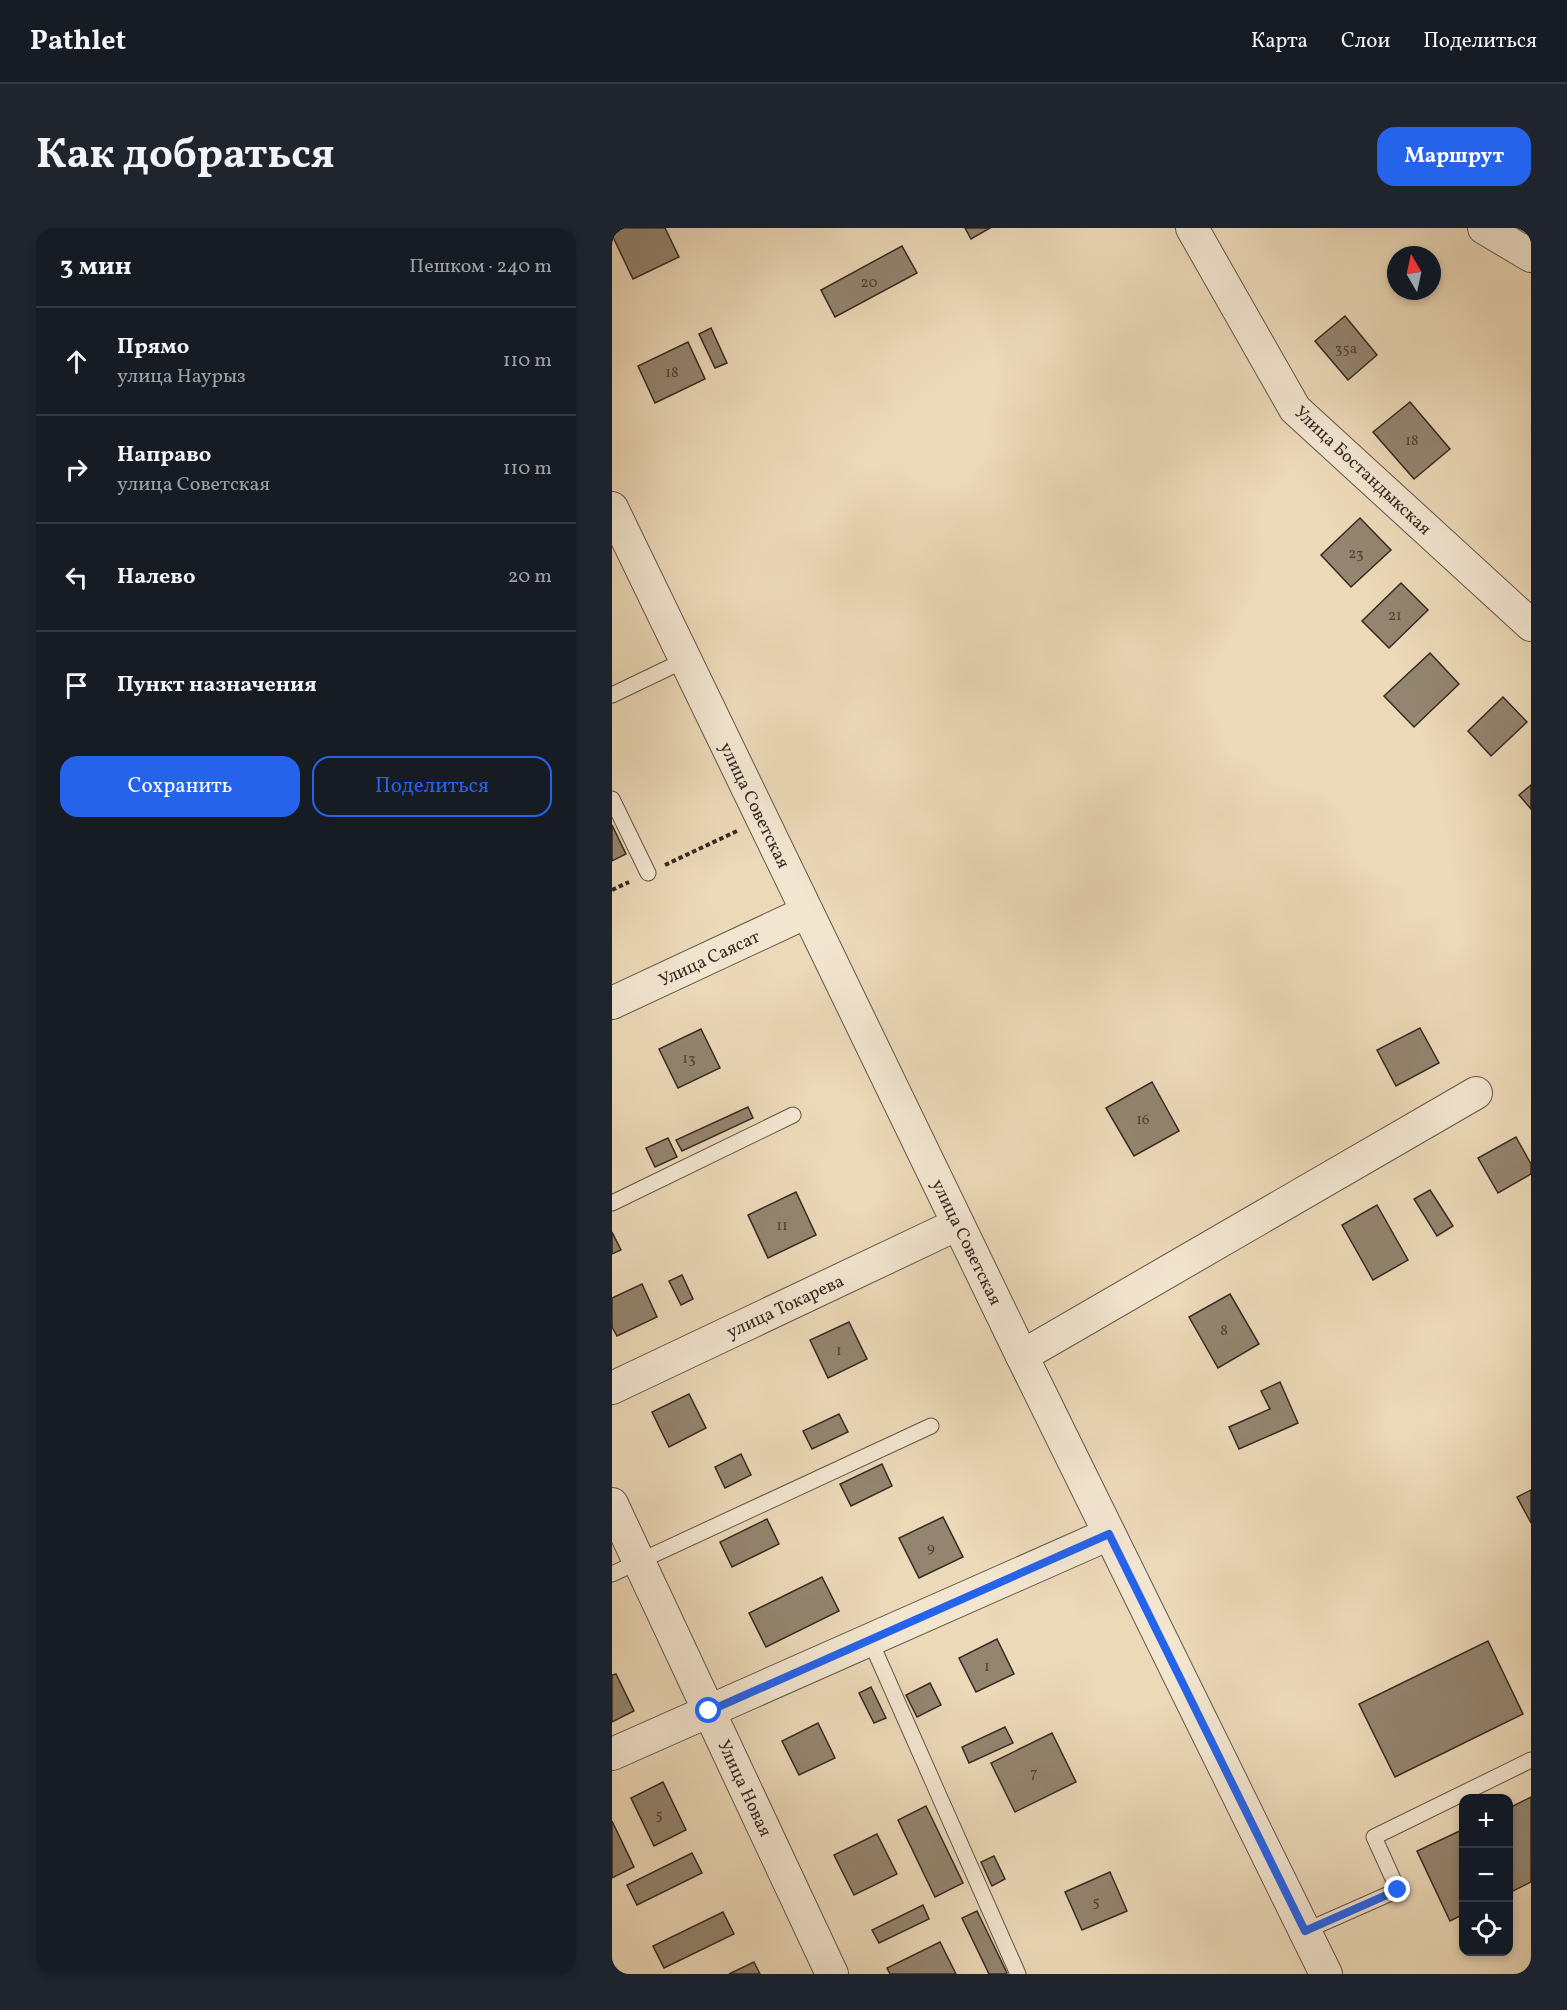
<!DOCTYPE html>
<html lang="ru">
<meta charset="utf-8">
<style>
body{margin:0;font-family:Vollkorn,serif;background:#20242c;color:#f1f3f6}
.controls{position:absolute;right:18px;bottom:18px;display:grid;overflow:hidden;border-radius:12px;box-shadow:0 3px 9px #0003}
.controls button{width:54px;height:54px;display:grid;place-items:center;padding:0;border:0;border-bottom:2px solid #363941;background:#171b24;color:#f1f3f6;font:30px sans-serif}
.compass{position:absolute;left:775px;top:18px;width:54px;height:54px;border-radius:50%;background:#171b24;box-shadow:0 3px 9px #0003;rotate:351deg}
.stop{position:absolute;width:18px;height:18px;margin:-14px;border:4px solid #2563eb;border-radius:50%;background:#fff}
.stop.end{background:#2563eb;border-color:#fff;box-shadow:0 2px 6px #0008}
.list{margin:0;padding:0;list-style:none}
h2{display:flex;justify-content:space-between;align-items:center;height:78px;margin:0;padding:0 24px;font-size:26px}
h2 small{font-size:20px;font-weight:400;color:#9ea1a6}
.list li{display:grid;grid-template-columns:39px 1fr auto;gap:18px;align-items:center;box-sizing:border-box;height:108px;padding:0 24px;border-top:2px solid #363941}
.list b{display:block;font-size:22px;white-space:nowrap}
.list p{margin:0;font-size:20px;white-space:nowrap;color:#9ea1a6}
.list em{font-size:20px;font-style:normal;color:#9ea1a6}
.actions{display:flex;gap:12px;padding:18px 24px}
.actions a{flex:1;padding:14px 0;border:2px solid #2563eb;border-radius:18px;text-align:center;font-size:21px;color:#2563eb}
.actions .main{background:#2563eb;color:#fff}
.icon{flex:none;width:33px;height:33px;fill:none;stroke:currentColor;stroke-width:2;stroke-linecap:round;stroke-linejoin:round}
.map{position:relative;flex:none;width:919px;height:1746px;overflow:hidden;border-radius:18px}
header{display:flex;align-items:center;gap:36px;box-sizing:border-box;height:84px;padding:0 30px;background:#171b24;border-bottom:2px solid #363941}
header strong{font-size:28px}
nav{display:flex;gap:33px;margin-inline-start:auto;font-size:21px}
.intro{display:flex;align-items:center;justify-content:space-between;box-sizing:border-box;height:144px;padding:0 36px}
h1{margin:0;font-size:42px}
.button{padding:15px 27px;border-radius:18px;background:#2563eb;color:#fff;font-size:21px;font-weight:700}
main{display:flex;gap:36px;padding:0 36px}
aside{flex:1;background:#171b24;border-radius:18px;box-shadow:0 3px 9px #0003}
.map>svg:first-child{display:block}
.building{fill:#948570;stroke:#352a23;stroke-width:1.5}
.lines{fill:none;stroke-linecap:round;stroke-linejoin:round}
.service-casing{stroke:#635648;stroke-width:17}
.minor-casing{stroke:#635648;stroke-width:34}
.path{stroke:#352a23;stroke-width:4;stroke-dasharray:4.5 3;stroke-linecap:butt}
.service{stroke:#f3e6d1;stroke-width:15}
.minor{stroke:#f3e6d1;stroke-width:32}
.route{stroke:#2563eb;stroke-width:8}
.labels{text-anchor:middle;stroke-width:5;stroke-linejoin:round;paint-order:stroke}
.number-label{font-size:15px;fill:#4d4136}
.street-label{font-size:18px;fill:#352a23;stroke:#f3e6d1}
</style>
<header>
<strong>Pathlet</strong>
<nav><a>Карта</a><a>Слои</a><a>Поделиться</a></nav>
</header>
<div class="intro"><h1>Как добраться</h1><a class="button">Маршрут</a></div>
<main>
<aside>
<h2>3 мин<small>Пешком · 240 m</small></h2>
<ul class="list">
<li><svg class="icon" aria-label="ahead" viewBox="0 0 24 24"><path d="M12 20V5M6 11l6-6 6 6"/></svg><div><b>Прямо</b><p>улица Наурыз</p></div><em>110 m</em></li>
<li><svg class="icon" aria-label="right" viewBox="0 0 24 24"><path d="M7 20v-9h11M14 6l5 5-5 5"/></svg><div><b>Направо</b><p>улица Советская</p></div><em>110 m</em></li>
<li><svg class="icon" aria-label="left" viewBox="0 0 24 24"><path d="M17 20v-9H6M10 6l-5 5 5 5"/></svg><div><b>Налево</b></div><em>20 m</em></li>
<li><svg class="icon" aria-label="arrive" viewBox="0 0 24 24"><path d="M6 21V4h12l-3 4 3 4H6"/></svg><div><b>Пункт назначения</b></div></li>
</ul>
<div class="actions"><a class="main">Сохранить</a><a>Поделиться</a></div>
</aside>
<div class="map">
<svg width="919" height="1746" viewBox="0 0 919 1746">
<rect width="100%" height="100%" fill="#ecd9b8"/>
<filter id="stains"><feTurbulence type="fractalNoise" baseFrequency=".00333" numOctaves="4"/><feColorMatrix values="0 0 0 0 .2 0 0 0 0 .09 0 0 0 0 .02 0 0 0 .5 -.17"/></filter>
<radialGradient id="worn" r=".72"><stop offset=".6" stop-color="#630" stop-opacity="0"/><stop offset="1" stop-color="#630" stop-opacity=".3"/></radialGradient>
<g class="building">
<polygon points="0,0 53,0 67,29 21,51 0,7"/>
<polygon points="353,0 378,0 359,11"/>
<polygon points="290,18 305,45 223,89 209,62"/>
<polygon points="733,88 765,127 736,152 703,113"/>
<polygon points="99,100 115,135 103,140 87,106"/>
<polygon points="76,114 93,151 43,175 26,138"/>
<polygon points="798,174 838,221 802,251 761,204"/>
<polygon points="748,290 779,322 739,359 709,327"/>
<polygon points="789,355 816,382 777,420 750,393"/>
<polygon points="818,425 847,456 802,499 772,468"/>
<polygon points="891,469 915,494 879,528 856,503"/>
<polygon points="919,557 919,581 907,567"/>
<polygon points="0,597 14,626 0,633"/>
<polygon points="808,800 827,835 784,858 765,822"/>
<polygon points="89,801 108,840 66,860 47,821"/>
<polygon points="540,854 567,903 522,928 494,880"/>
<polygon points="136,879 141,890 70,923 64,912"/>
<polygon points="904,909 919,936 919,946 886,965 866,930"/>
<polygon points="56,910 65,929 43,939 34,920"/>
<polygon points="818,962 841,998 825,1008 802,971"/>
<polygon points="184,964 204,1007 156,1030 136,987"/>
<polygon points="765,977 796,1032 761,1052 730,997"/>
<polygon points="0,1004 9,1022 0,1026"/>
<polygon points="70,1047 81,1071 69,1077 57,1053"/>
<polygon points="30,1056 45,1089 5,1108 0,1099 0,1070"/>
<polygon points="618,1066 647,1116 606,1140 577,1089"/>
<polygon points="237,1094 255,1131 216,1150 198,1112"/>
<polygon points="668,1154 686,1195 627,1221 617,1199 658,1181 649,1163"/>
<polygon points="77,1166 94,1200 57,1219 40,1184"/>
<polygon points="227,1186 236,1204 200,1221 191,1203"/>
<polygon points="129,1226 139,1247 113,1260 103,1239"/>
<polygon points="270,1236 280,1258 239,1278 228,1256"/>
<polygon points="919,1262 919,1295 905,1269"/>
<polygon points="331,1289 351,1329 307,1350 287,1310"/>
<polygon points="155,1291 167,1316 120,1339 108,1314"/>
<polygon points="210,1349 227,1383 154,1419 137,1385"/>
<polygon points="385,1411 402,1446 364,1464 347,1430"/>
<polygon points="876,1413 911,1486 783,1549 747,1476"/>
<polygon points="4,1446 22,1483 0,1494 0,1447"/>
<polygon points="318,1455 329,1477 305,1489 294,1467"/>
<polygon points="259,1459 274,1490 262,1495 247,1465"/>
<polygon points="206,1495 223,1530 187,1547 170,1513"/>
<polygon points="393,1499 401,1515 357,1535 350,1519"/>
<polygon points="440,1505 464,1554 403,1584 379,1535"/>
<polygon points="51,1554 74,1602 42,1618 19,1570"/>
<polygon points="919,1569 919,1654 897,1665 897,1580"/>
<polygon points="314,1578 351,1655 323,1669 286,1592"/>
<polygon points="0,1593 22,1639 0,1650"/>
<polygon points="852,1601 852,1686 838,1693 805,1623"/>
<polygon points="265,1606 285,1646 242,1667 222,1627"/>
<polygon points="80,1625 90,1645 25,1677 15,1657"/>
<polygon points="382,1628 393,1651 380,1658 369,1634"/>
<polygon points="498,1644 515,1683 470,1702 453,1664"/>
<polygon points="311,1677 317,1691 267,1715 260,1702"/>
<polygon points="365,1683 395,1745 393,1746 377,1746 350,1690"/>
<polygon points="111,1684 122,1706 52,1740 41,1718"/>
<polygon points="328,1714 344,1746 278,1746 275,1740"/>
<polygon points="142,1734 148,1746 117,1746"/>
</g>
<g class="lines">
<defs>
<g id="service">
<polyline points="0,467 73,432"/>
<polyline points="0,571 36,645"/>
<polyline points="0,975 181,887"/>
<polyline points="0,1346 319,1198"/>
<polyline points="258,1412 406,1746"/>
<polyline points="693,1703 786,1662 762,1609 919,1532"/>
</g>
<g id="minor">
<polyline points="580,0 683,181 919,397"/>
<polyline points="872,0 919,28"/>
<polyline points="0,280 410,1128 714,1746"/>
<polyline points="0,775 195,684"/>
<polyline points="410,1128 864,865"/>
<polyline points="0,1160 346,996"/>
<polyline points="0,1276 220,1746"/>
<polyline points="0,1526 497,1306"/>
</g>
</defs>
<use href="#service" class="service-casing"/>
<use href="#minor" class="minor-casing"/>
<g class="path">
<polyline points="53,637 125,603"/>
<polyline points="0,662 17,654"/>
</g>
<use href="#service" class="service"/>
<use href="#minor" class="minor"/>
</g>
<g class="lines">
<polyline class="route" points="97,1483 497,1306 693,1703 786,1662"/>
</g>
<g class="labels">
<g class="number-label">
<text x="257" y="59">20</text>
<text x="734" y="125">35а</text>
<text x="60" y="149">18</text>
<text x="800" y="217">18</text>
<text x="744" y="330">23</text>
<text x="783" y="392">21</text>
<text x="77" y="835">13</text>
<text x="531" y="896">16</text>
<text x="170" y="1002">11</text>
<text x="612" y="1107">8</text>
<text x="227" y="1127">1</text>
<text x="319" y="1324">9</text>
<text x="375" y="1443">1</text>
<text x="422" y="1549">7</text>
<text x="47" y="1591">5</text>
<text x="484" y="1678">5</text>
</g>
<g class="street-label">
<text transform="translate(751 242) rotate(43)" y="6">Улица Бостандыкская</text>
<text transform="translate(143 577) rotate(64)" y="6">улица Советская</text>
<text transform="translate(97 730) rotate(-25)" y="6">Улица Саясат</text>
<text transform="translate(355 1014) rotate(64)" y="6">улица Советская</text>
<text transform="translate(173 1078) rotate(-25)" y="6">улица Токарева</text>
<text transform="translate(133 1560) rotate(65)" y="6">Улица Новая</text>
</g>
</g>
<rect width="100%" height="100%" filter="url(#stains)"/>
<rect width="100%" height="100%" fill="url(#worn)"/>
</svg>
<div class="controls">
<button>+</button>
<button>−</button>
<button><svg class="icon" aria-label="locate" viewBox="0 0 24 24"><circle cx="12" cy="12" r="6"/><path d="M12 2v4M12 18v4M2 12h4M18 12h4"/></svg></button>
</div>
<svg class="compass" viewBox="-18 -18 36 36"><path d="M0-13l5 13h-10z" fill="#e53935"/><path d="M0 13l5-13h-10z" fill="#9ea1a6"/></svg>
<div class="stop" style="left:97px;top:1483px"></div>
<div class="stop end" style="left:786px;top:1662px"></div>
</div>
</main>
